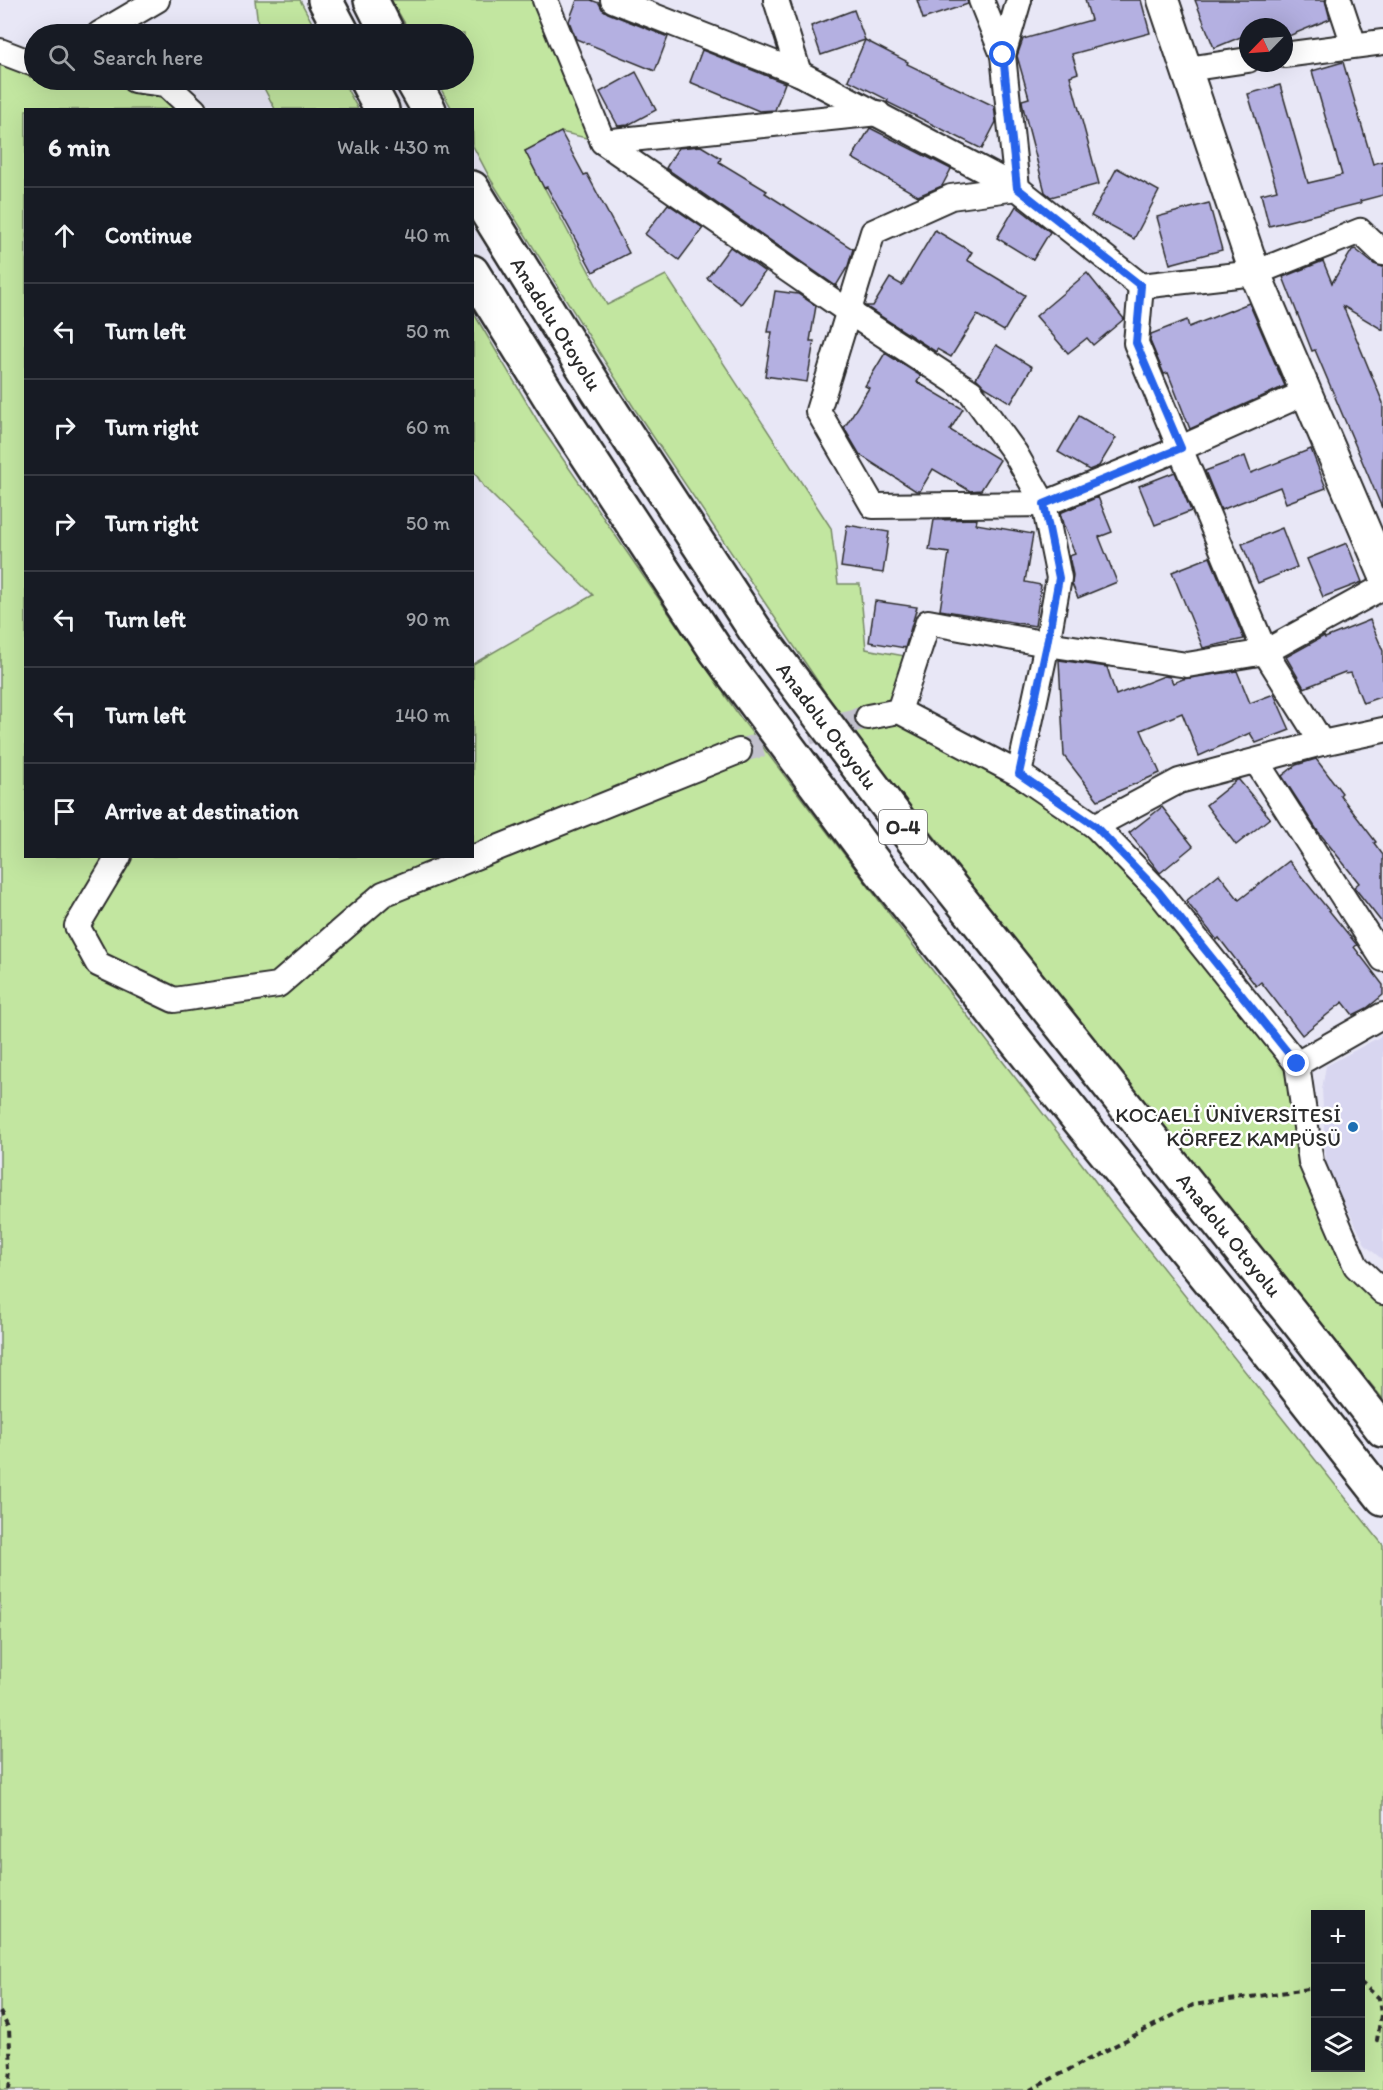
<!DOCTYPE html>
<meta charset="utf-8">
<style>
body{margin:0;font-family:Itim,sans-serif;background:#20242c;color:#f1f3f6}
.controls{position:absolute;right:18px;bottom:18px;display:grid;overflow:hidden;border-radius:0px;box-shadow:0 6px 24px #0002}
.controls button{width:54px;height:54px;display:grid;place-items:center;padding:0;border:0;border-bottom:2px solid #363941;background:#171b24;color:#f1f3f6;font:30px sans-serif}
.compass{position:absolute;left:1239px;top:18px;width:54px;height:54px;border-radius:50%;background:#171b24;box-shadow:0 6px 24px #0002;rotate:245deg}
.stop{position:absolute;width:18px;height:18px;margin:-14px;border:4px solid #2563eb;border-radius:50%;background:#fff}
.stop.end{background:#2563eb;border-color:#fff;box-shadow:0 2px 6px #0008}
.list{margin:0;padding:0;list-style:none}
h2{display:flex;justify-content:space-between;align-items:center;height:78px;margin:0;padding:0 24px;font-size:26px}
h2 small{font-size:20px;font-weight:400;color:#9ea1a6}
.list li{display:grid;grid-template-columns:39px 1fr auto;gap:18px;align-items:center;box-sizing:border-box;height:96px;padding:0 24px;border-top:2px solid #363941}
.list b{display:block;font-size:22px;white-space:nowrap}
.list em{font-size:20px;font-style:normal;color:#9ea1a6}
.icon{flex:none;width:33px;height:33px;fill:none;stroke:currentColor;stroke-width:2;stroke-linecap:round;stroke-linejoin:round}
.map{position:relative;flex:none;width:1383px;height:2090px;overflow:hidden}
.search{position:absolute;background:#171b24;box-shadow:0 6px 24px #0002;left:24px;top:24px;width:450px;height:66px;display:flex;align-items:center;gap:15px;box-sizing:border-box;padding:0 21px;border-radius:33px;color:#9ea1a6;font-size:22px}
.panel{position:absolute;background:#171b24;box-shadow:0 6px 24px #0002;left:24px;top:108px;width:450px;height:750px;border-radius:0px}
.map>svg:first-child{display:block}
.built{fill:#d8d6f0}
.green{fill:#c2e6a0;stroke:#768866;stroke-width:1.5;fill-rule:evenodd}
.building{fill:#b4b0e1;stroke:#2b2b2b;stroke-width:1.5}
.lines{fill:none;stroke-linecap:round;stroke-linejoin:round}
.minor-tunnel{stroke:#c2c1cd;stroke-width:24;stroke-dasharray:24 12;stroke-linecap:butt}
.minor-casing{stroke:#2b2b2b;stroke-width:28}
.major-casing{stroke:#2b2b2b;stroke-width:34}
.highway-casing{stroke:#2b2b2b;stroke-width:38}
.path{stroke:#2b2b2b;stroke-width:4;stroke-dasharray:6 4.5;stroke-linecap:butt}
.minor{stroke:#fff;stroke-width:24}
.major{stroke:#fff;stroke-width:30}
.highway{stroke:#fff;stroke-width:33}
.route{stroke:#2563eb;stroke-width:8}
.poi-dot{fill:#1f6fb2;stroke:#fff;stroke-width:2}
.labels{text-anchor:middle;stroke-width:5;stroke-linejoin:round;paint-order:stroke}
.shield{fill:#fff;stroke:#6b6b6b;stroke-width:1.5}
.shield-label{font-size:20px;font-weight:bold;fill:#2b2b2b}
.street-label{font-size:21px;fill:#2b2b2b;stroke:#fff}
.poi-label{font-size:21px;fill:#2b2b2b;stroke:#fff;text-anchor:end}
</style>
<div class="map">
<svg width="1383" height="2090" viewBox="0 0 1383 2090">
<rect width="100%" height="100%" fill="#e8e7f6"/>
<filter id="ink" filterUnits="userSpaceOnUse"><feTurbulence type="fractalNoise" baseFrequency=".0167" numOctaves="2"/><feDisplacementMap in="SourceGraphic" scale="12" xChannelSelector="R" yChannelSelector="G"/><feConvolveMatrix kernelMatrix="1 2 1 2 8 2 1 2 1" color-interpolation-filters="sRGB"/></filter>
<g filter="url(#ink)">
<polygon class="built" points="1383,1035 1383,1260 1366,1246 1326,1166 1322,1089 1326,1066"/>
<g class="green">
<polygon points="255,0 300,0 318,34 259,34"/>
<polygon points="391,0 545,0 603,142 561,132 525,151 607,305 666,275 831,528 838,584 860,584 866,649 916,658 899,711 1095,826 1297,1064 1311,1162 1383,1292 1383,1399 1161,1127 845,722 636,411 491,180 473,146 472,110 452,109 436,80 464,80 464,34 411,34"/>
<path d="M0,51L34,64V80H134L194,109L26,110V856H472L473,664L593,595L484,487L473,470V312L543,430L740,717L919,953L1092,1177L1112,1204L1383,1545V2090H0ZM1316,1914H1360V2068H1316Z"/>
<polygon points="264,80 342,80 358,109 275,109 265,90"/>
</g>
<g class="building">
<polygon points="577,0 591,0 599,3 602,9 608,13 668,37 655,71 576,39 569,21"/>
<polygon points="917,0 967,0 968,4 923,19"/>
<polygon points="1085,0 1141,0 1150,33 1072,54 1078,73 1070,76 1099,184 1051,197 1045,192 1023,107 1022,100 1029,98 1017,56 1023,39 1091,20"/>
<polygon points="1195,0 1325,0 1330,19 1284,38 1284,27 1248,27 1248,34 1214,48"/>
<polygon points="854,10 865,40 821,55 811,26"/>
<polygon points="865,40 908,62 907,64 994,106 996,122 982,149 887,102 888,100 848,80"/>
<polygon points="702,50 785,83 775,110 759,111 690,82"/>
<polygon points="1343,62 1373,164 1383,161 1383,195 1360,201 1361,203 1269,226 1261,194 1277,190 1248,94 1280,85 1308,183 1342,175 1312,71"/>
<polygon points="636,72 656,110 628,125 618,126 600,92"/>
<polygon points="870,128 951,169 942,186 918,196 852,158"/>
<polygon points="561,132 584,175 587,174 629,253 593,272 547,187 544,188 525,151"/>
<polygon points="701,146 721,158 719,162 767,191 765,193 853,249 848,266 836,286 666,168 678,148"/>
<polygon points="1117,168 1159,191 1134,239 1091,216"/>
<polygon points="1209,203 1222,250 1170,264 1157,217"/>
<polygon points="668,204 703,228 679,260 645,234"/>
<polygon points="1016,206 1050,232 1033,260 997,238"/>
<polygon points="935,230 972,252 967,260 1025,295 1004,331 977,315 951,357 937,349 936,352 865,306 873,306 890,278 902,285"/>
<polygon points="730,247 765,272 741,304 707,278"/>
<polygon points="1355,249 1374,264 1383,267 1383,330 1343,306 1383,403 1382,508 1315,350 1312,351 1283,277 1323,261 1332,283 1352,250"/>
<polygon points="1087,273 1124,319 1093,345 1087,338 1068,353 1036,316"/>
<polygon points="775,291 798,294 816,306 810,341 814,341 807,382 765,376 772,332 768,332"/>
<polygon points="1249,303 1285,386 1190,429 1168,373 1164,374 1150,341 1151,334 1187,320 1189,327"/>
<polygon points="996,345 1032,367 1011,403 985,387 976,378"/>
<polygon points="885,353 921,376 917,382 963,409 950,430 1000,460 981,490 970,491 933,469 920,491 916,491 860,455 844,428 869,388 865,386"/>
<polygon points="1079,416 1116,438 1099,466 1089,470 1058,452"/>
<polygon points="1311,449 1326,488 1286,503 1280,487 1221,510 1205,471 1245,456 1251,473"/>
<polygon points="1175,472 1191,511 1155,525 1139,486"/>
<polygon points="1098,497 1112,532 1099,537 1117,582 1078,598 1072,584 1073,575 1069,556 1075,554 1063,524 1060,513"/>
<polygon points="977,519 976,524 1033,534 1025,582 1041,585 1035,626 940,610 949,553 929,550 934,520"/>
<polygon points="847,525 889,532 883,573 841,567"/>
<polygon points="1282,528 1297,567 1258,583 1242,544"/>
<polygon points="1347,543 1362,582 1323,597 1307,559"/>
<polygon points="1210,557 1244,639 1203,648 1172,572"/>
<polygon points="875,601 917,607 905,648 869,642"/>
<polygon points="1370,620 1383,651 1383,696 1363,703 1351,673 1346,674 1345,672 1304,688 1286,657 1324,636 1325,638"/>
<polygon points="1059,660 1107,667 1116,695 1164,676 1170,677 1173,683 1183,679 1237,671 1250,703 1274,694 1290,730 1256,743 1250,733 1199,756 1182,713 1141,730 1160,773 1098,800 1064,756"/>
<polygon points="1316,759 1342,793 1340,795 1376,842 1374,843 1383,855 1383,924 1354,887 1359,883 1317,830 1282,776 1296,765"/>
<polygon points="1237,780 1239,780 1270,818 1236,845 1206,805"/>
<polygon points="1162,807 1193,846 1160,873 1129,833"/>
<polygon points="1289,861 1357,945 1354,947 1383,985 1383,995 1367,1008 1353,1015 1343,1002 1302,1035 1261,982 1256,986 1219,938 1217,940 1186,901 1219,874 1239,900"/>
</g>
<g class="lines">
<polyline class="minor-tunnel" points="739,751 868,717"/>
<defs>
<g id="minor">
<polyline points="545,0 603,142 849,312 971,392 1015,453 1044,504 1059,578 1047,644 1019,774"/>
<polyline points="613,0 799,73 1017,188 1141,286 1255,273 1360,231 1383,253"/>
<polyline points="776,0 799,73"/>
<polyline points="981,0 1003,55 1017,188 951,197 873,232 818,411 873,506 1044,504 1181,448 1307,392"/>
<polyline points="1339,0 1354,45"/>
<polyline points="99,34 157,0"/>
<polyline points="0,51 34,64"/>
<polyline points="1003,55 1019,0"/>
<polyline points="1284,55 1383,42"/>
<polyline points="1187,69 1248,60"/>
<polyline points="134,80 166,84 194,110"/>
<polyline points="603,142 878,113"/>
<polyline points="1141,286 1136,343 1265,652 1322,743"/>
<polyline points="899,711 928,622 1047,644 1187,665 1265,652 1383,587"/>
<polyline points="868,717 899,711 1019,774 1095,826 1158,891 1297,1064 1383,1015"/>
<polyline points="1256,761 1383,959"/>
<polyline points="1095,826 1179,781 1322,743 1383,730"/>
<polyline points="119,856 77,926 98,964 174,1000 278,985 383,894 739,751"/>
<polyline points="1297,1064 1311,1162 1356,1266 1383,1292"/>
</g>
<polyline id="major" points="1163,0 1255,273 1383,572"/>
<g id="highway">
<polyline points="325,0 343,34"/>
<polyline points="371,0 388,34"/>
<polyline points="366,80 382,110"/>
<polyline points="412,80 429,110"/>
<polyline points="472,188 598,391 755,630 917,845 1295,1318 1383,1430"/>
<polyline points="472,272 561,415 717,652 878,868 1079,1120 1262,1344 1383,1498"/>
</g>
</defs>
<use href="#minor" class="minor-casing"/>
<use href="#major" class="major-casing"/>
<use href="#highway" class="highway-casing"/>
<g class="path">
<polyline points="1360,1982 1379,1998 1381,2015 1377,2040 1383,2041"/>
<polyline points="0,2012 9,2029 11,2069 9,2090"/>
<polyline points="1030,2090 1193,2005 1316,1988"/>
</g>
<use href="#minor" class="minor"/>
<use href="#major" class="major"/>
<use href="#highway" class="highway"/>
</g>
</g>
<g class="lines" filter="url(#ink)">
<polyline class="route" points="1003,55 1017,188 1141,286 1136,343 1181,448 1044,504 1059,578 1047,644 1019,774 1095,826 1158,891 1297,1064"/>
</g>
<circle class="poi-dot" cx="1353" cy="1127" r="6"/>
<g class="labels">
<rect class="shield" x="879" y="810" width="48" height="34" rx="4.5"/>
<g class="shield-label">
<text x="903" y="834">O-4</text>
</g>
<g class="street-label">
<text transform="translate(556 324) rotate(58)" y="7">Anadolu Otoyolu</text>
<text transform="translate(827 726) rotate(53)" y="7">Anadolu Otoyolu</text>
<text transform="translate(1229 1235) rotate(51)" y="7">Anadolu Otoyolu</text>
</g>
<g class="poi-label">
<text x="1341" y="1122">KOCAELİ ÜNİVERSİTESİ<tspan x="1341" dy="24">KÖRFEZ KAMPÜSÜ</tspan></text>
</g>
</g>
</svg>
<div class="controls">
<button>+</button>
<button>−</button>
<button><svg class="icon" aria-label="layers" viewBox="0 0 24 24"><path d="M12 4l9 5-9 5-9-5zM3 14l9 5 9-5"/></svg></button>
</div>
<svg class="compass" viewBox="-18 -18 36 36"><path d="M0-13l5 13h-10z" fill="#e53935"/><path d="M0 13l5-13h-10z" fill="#9ea1a6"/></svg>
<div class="stop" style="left:1003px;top:55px"></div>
<div class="stop end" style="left:1297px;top:1064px"></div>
<div class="search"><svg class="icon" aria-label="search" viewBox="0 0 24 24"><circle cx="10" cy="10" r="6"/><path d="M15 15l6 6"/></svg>Search here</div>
<section class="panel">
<h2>6 min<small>Walk · 430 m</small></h2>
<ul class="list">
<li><svg class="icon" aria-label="ahead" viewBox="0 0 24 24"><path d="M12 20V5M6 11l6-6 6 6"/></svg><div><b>Continue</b></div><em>40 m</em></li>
<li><svg class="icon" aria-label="left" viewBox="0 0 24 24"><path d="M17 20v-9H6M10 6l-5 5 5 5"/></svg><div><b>Turn left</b></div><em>50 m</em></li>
<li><svg class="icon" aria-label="right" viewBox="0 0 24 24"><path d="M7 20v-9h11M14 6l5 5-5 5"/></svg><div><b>Turn right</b></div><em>60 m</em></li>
<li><svg class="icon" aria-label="right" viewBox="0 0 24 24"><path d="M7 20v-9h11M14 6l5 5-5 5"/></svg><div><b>Turn right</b></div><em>50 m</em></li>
<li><svg class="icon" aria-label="left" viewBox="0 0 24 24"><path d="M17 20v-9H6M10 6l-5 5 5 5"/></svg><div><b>Turn left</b></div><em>90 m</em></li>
<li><svg class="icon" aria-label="left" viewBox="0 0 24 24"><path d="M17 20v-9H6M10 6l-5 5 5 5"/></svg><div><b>Turn left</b></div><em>140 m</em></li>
<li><svg class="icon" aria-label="arrive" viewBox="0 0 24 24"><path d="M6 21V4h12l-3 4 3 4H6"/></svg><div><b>Arrive at destination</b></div></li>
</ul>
</section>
</div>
